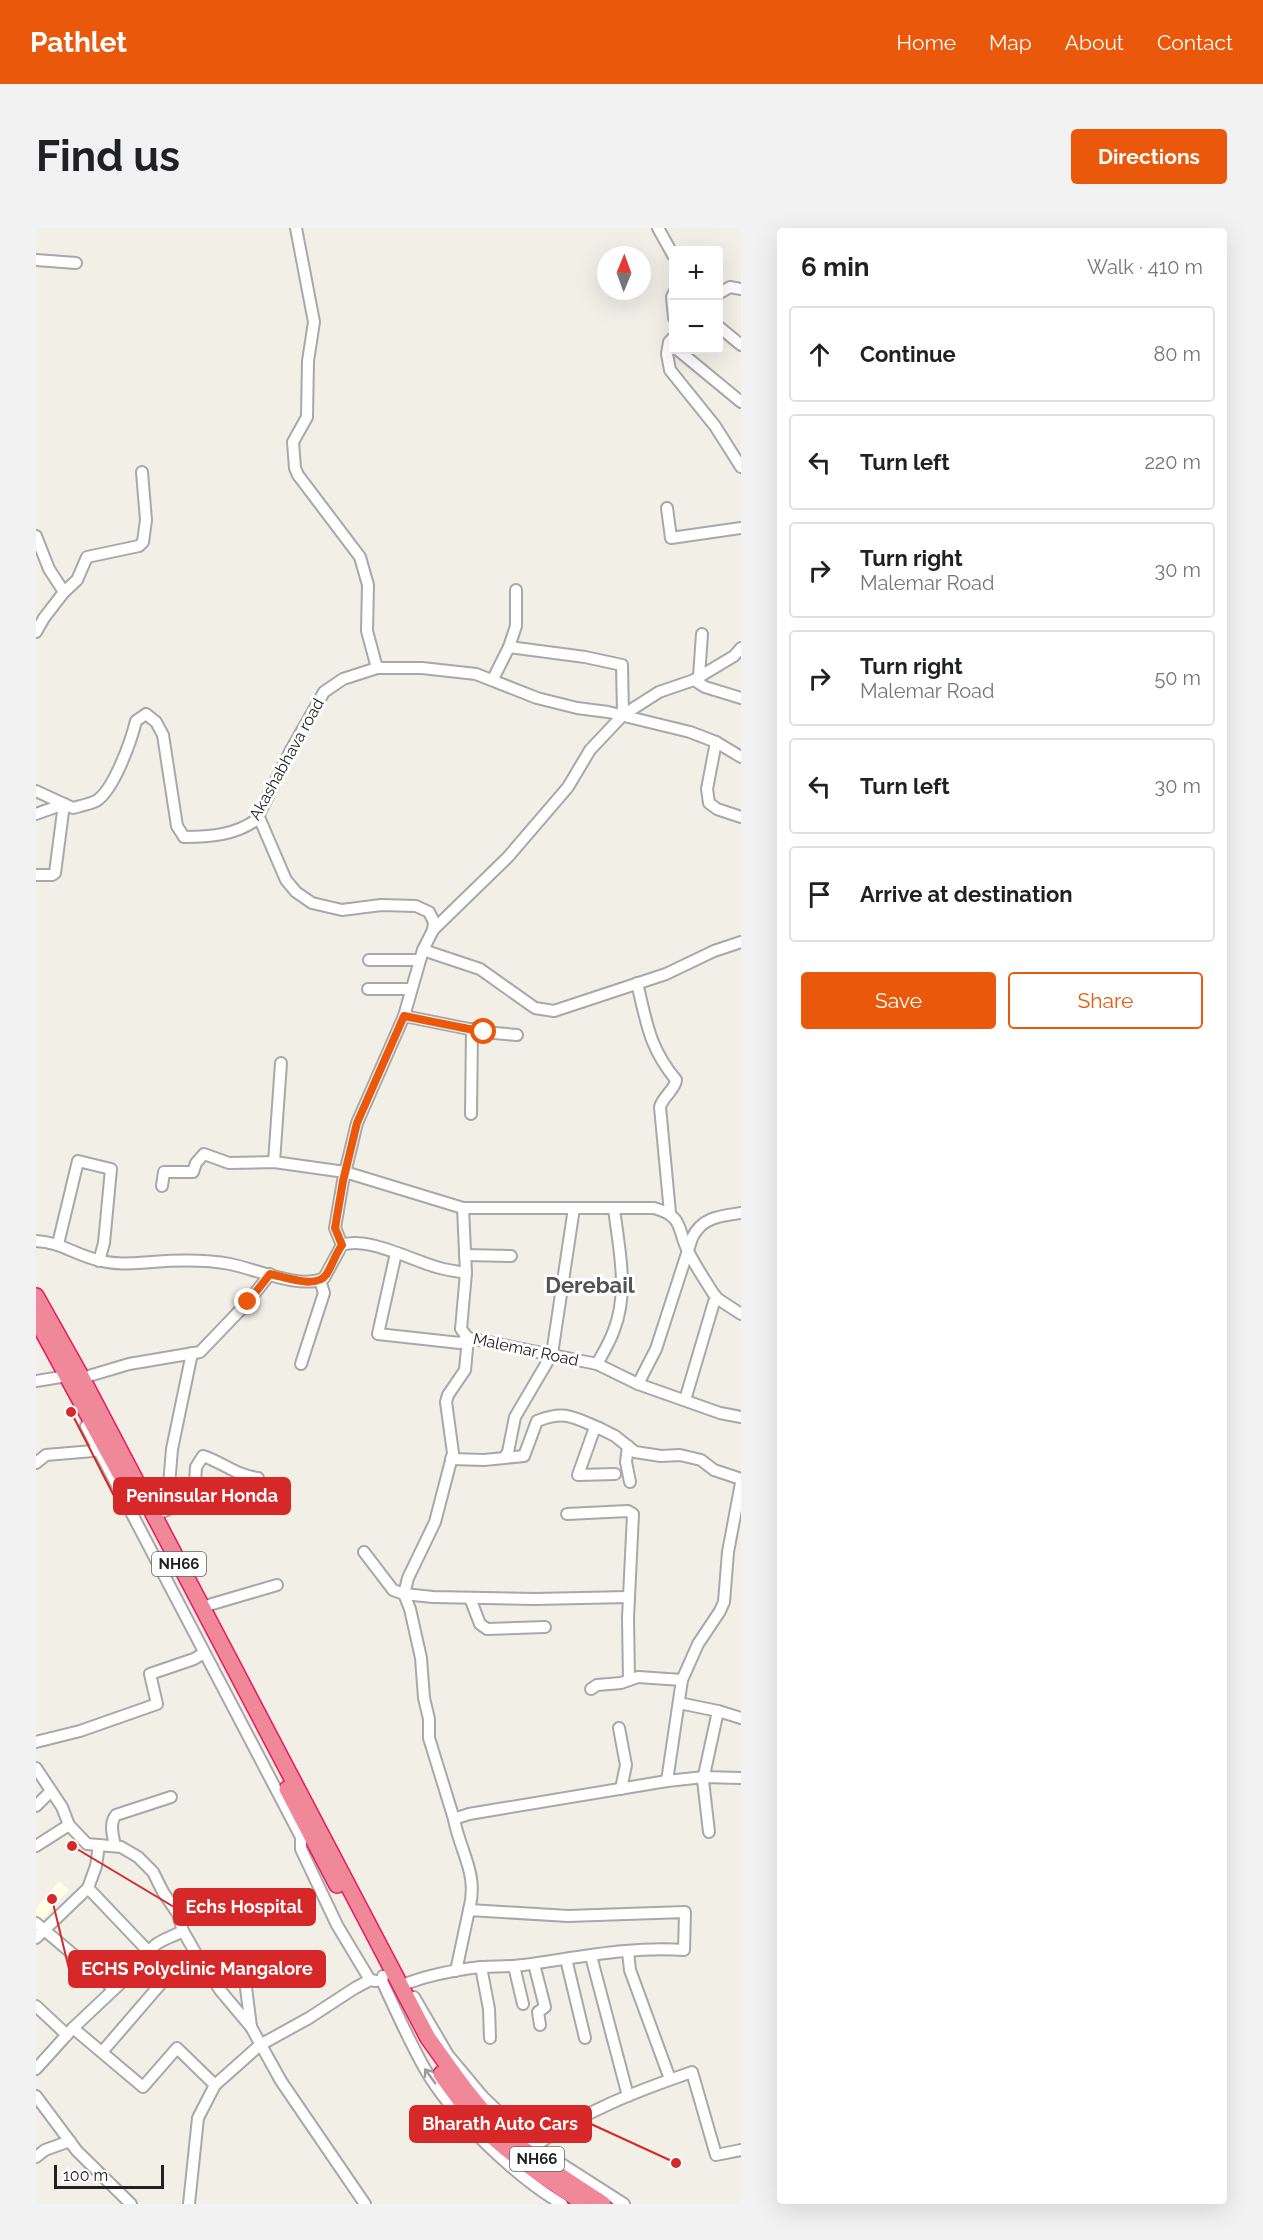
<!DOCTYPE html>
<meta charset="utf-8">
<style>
body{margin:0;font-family:Raleway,sans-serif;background:#f2f2f2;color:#202124}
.controls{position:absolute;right:18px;top:18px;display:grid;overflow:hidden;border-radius:6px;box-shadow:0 6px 24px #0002}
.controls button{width:54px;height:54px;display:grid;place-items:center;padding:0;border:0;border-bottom:2px solid #e0e0e0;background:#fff;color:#202124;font:30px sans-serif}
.compass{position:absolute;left:561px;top:18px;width:54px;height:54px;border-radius:50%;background:#fff;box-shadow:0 6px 24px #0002;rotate:1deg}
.scale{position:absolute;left:18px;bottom:15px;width:110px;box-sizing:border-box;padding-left:6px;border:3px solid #212121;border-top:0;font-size:16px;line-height:21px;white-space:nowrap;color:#212121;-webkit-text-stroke:4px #fff;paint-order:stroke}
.stop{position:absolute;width:18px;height:18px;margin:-14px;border:4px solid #ea580c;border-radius:50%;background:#fff}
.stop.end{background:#ea580c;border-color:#fff;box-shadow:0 2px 6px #0008}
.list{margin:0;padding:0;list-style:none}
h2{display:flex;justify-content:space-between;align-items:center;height:78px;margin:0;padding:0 24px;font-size:26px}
h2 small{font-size:20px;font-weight:400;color:#757577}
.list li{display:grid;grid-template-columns:39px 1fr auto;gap:18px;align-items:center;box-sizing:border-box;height:96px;margin:0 12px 12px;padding:0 12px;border:2px solid #e0e0e0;border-radius:6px}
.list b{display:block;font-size:22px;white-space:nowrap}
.list p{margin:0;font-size:20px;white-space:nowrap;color:#757577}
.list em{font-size:20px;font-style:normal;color:#757577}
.actions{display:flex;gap:12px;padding:18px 24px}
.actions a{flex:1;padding:14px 0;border:2px solid #ea580c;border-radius:6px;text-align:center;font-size:21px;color:#ea580c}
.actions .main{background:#ea580c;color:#fff}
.icon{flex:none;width:33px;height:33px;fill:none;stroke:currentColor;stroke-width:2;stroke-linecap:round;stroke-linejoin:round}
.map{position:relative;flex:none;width:705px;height:1976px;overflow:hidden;border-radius:6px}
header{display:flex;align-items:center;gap:36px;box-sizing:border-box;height:84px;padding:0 30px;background:#ea580c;color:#fff}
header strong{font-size:28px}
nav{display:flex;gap:33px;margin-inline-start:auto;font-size:21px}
.intro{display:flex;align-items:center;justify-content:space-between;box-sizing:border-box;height:144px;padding:0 36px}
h1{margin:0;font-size:42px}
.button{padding:15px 27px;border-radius:6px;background:#ea580c;color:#fff;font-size:21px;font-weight:700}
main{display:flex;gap:36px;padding:0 36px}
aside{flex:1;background:#fff;border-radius:6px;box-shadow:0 6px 24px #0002}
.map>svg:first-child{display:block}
.education{fill:#feffe3}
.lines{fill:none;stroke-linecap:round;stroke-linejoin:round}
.minor-casing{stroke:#a8a8a8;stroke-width:14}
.highway-casing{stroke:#ea1a5c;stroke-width:18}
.minor{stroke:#fff;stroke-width:10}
.highway{stroke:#ef899a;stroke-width:15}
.oneway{stroke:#9b9b9b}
.route{stroke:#ea580c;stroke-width:8}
.labels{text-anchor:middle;stroke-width:6;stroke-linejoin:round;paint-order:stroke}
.shield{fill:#fff;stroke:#646464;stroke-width:1.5}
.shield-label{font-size:15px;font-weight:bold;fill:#212121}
.street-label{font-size:16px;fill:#212121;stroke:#fff}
.district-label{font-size:22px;font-weight:bold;fill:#545454;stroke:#fff}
.leader{fill:none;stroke:#d62828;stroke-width:2}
.callout-dot{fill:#d62828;stroke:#fff;stroke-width:2}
.callout{fill:#d62828;stroke:#d62828;stroke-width:2}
.callout-label{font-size:18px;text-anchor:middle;font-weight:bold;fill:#fff}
</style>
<header>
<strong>Pathlet</strong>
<nav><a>Home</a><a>Map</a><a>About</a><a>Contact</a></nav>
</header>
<div class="intro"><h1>Find us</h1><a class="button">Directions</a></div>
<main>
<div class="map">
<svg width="705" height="1976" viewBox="0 0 705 1976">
<rect width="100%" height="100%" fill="#f2efe7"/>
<polygon class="education" points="23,1653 33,1662 5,1693 0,1686 0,1680"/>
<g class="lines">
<defs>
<g id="minor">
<polyline points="260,0 278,94 272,133 271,189 257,214 259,240 262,247 324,329 332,357 331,403 341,440"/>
<polyline points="622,0 637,27"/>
<polyline points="0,32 40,35"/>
<polyline points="638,65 636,69 638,90"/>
<polyline points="682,66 694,59 705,61"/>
<polyline points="682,98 705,117"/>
<polyline points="638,109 633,114 631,126 634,142 679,198 705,239"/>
<polyline points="642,122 705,174"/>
<polyline points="631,280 635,310 705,300"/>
<polyline points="0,308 13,341 28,364 8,390 0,404"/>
<polyline points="28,364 41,352 51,329 103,318 107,314 110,292 106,244"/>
<polyline points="473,419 549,429 586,437 587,487"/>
<polyline points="663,448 666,406"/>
<polyline points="457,451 473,419 480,398 480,362"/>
<polyline points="658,452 669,459 705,470"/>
<polyline points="680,514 671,561 673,575 681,581 705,589"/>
<path d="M0,563L37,580C44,578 54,576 60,573C78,562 95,513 100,493L110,486L120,494L127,507L141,598L148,609C174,609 199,607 220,592L255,522L288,464L307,451L341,440H386L440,446L501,470L541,480L572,484L654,504L680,514L705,529"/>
<polyline points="0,586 28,576"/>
<polyline points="222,587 250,652 260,664 276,675 306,682 345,677 380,678 393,684 398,694 397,702 387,722 368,788 321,895 307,953 299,1000 306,1017"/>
<polyline points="0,647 16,647 19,645 28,576"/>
<polyline points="397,702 472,629 532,559 554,522 587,487 623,464 658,452 698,428 705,420"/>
<polyline points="387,722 444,741 499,780 518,783 630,746 678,723 705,714"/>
<polyline points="333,732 383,732"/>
<path d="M601,755C611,796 613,819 640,852C639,862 627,868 624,879L634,985"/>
<polyline points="332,761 374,761"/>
<polyline points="368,788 448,804 481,807"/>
<polyline points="435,886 436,801"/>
<polyline points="238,934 245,835"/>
<polyline points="126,958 128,944 157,944 160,935 168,926 193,935 238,934 309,944 427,980"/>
<path d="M0,1013C26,1014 42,1029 66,1033C82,1037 99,1035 116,1034C142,1032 168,1031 194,1036C219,1041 266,1062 288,1050L306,1017C329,1008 374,1031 397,1038C408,1042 419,1043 430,1045L425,1101L432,1110L561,1136L602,1156L684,1185L705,1189"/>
<polyline points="22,1016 42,933 75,941 68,1015 63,1033"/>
<polyline points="360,1025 342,1106 424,1115 432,1110"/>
<polyline points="429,1027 475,1028"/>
<path d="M430,1045L427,980H618C650,989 640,1002 653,1025C660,1039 669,1052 677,1065L682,1071L705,1086"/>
<polyline points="265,1136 288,1065 284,1052"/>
<path d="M561,1136C567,1125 574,1114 578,1102C593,1064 583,1020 578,981"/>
<polyline points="46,1150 93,1136 164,1124 212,1074 234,1046"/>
<polyline points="0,1153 31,1148"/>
<path d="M602,1156L620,1121L656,1010C666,989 684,988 705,985"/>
<polyline points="649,1172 678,1074"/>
<polyline points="50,1198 265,1609 265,1621 301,1697 334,1752"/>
<polyline points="592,1218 590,1234 594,1254"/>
<polyline points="470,1227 472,1224 479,1189 516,1126 538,980"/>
<path d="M415,1231L448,1232L488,1228L501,1193C529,1182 537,1189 563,1200"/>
<polyline points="0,1235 10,1227 69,1222"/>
<polyline points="579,1246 542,1247 558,1202 563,1200 579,1208 599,1224 625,1228 644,1227 665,1232 678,1242 705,1251"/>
<polyline points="131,1281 136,1221 156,1125"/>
<path d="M126,1284L158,1270L160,1239L167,1228C188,1235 199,1247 222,1250"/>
<polyline points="531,1286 592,1283 597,1286 592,1390 593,1452"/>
<polyline points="328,1324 357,1362 368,1366 397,1369 499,1371 593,1369"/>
<polyline points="434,1370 444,1396 451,1401 509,1399"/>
<polyline points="166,1379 241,1357"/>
<polyline points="555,1461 561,1457 585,1455 602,1449 646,1452"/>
<polyline points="643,1475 682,1483"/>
<polyline points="583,1500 590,1537 585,1561"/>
<polyline points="0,1514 44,1503 121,1476 114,1446 158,1431 168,1425"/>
<polyline points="0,1540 26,1579 33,1597 51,1616 85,1619 102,1629 117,1644 127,1664 142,1686 147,1703 159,1724 184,1762 215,1799 245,1853 329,1976"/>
<polyline points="631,1553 646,1452 662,1416 684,1383 688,1374 692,1324 705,1255"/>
<polyline points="0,1578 14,1564"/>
<polyline points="418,1591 393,1510 393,1491 388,1470 385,1430 374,1381 368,1366 372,1350 399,1294 417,1225 410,1174 412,1167 429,1142 432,1110"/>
<polyline points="673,1604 667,1552 682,1483 705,1490"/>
<polyline points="0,1618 33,1597"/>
<path d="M79,1618C77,1608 73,1595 80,1587L135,1569"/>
<polyline points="52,1660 112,1723"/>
<path d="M433,1682C443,1646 424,1624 418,1591L433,1586L631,1553L668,1549L705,1550"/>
<polyline points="0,1695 78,1761"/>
<polyline points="0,1710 52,1660 60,1638 63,1617"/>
<polyline points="592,1724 594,1742 634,1851"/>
<polyline points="555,1728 592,1868"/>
<polyline points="530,1731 549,1810"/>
<polyline points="498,1736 509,1779 502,1784 504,1797"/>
<polyline points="478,1738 487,1776"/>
<polyline points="445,1739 453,1781 454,1810"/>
<path d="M347,1748L346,1753C360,1783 373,1813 389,1841C415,1887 480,1949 526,1976"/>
<path d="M364,1758C391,1747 417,1742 445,1739C459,1738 473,1739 487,1737C540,1730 595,1718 648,1722L649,1684L532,1688L433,1682L420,1743"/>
<polyline points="378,1769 412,1827 447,1869 502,1921 588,1976"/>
<polyline points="0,1778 31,1807"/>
<polyline points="215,1799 208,1744 255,1732"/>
<polyline points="37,1800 107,1859 141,1820 179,1857 162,1890 153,1976"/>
<polyline points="66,1824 128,1752"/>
<path d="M0,1841L37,1800L107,1734C117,1712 128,1713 147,1703"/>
<polyline points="179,1857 224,1817 273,1790 319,1760 334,1752 340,1753"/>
<polyline points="0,1868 41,1923 95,1976"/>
<path d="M499,1918C546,1884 601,1863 656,1844L680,1927L705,1922"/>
<polyline points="0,1929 9,1922 34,1913"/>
</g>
<g id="highway">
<path d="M0,1068L46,1150L392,1810C416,1843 439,1879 470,1906C499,1933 534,1954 567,1976"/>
<polyline points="0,1091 84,1246"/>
<polyline points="251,1561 301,1657"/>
<path d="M405,1846C418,1864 430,1882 445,1898C475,1928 511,1951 546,1974"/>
</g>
</defs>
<use href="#minor" class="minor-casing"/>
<use href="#highway" class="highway-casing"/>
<use href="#minor" class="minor"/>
<use href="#highway" class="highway"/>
</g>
<defs><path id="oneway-shaft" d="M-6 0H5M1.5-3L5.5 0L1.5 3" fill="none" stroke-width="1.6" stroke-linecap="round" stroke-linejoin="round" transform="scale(1.5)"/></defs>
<use class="oneway" href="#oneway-shaft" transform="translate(394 1848) rotate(-126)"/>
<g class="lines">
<path class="route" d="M212,1074L234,1046C248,1049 280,1061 290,1047C296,1038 299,1027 306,1017L299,1000L307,953L321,895L368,788L448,804"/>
</g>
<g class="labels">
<g class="shield">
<rect x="116" y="1324" width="54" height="24" rx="4.5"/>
<rect x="474" y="1919" width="54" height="24" rx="4.5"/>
</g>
<g class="shield-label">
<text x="143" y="1341">NH66</text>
<text x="501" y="1936">NH66</text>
</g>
<g class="street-label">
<text transform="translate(250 531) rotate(-61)" y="6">Akashabhava road</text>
<text transform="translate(490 1121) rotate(12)" y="6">Malemar Road</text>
</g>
<g class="district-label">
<text x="554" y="1065">Derebail</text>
</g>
</g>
<path class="leader" d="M35 1184L78 1268M36 1618L138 1679M16 1671L33 1741M640 1935L555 1896"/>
<g class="callout-dot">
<circle cx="35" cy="1184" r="6"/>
<circle cx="36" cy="1618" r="6"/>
<circle cx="16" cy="1671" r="6"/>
<circle cx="640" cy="1935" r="6"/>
</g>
<g class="callout">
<rect x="78" y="1250" width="176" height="36" rx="6"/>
<rect x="138" y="1661" width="141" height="36" rx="6"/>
<rect x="33" y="1723" width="256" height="36" rx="6"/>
<rect x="374" y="1878" width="181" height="36" rx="6"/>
</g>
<g class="callout-label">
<text x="166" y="1274">Peninsular Honda</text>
<text x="208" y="1685">Echs Hospital</text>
<text x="161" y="1747">ECHS Polyclinic Mangalore</text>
<text x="464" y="1902">Bharath Auto Cars</text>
</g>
</svg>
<div class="controls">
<button>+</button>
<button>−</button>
</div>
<svg class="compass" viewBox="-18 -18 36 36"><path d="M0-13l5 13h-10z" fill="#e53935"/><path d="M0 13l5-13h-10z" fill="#757577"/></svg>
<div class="scale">100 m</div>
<div class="stop" style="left:448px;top:804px"></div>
<div class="stop end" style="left:212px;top:1074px"></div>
</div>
<aside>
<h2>6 min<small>Walk · 410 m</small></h2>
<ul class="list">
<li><svg class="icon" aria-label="ahead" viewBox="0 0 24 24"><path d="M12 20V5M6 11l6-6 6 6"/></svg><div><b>Continue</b></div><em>80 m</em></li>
<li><svg class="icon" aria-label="left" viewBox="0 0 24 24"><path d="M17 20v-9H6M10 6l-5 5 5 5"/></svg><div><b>Turn left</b></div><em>220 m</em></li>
<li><svg class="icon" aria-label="right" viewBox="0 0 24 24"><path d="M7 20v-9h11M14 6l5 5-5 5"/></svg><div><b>Turn right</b><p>Malemar Road</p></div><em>30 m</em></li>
<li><svg class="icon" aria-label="right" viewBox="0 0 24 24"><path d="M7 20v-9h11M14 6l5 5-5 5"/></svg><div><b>Turn right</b><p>Malemar Road</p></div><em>50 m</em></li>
<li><svg class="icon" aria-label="left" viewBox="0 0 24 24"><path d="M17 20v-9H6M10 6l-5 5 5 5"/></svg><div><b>Turn left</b></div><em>30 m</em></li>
<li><svg class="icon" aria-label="arrive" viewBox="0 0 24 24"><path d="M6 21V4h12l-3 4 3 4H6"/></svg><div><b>Arrive at destination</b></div></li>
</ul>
<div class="actions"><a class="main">Save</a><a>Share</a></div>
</aside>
</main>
